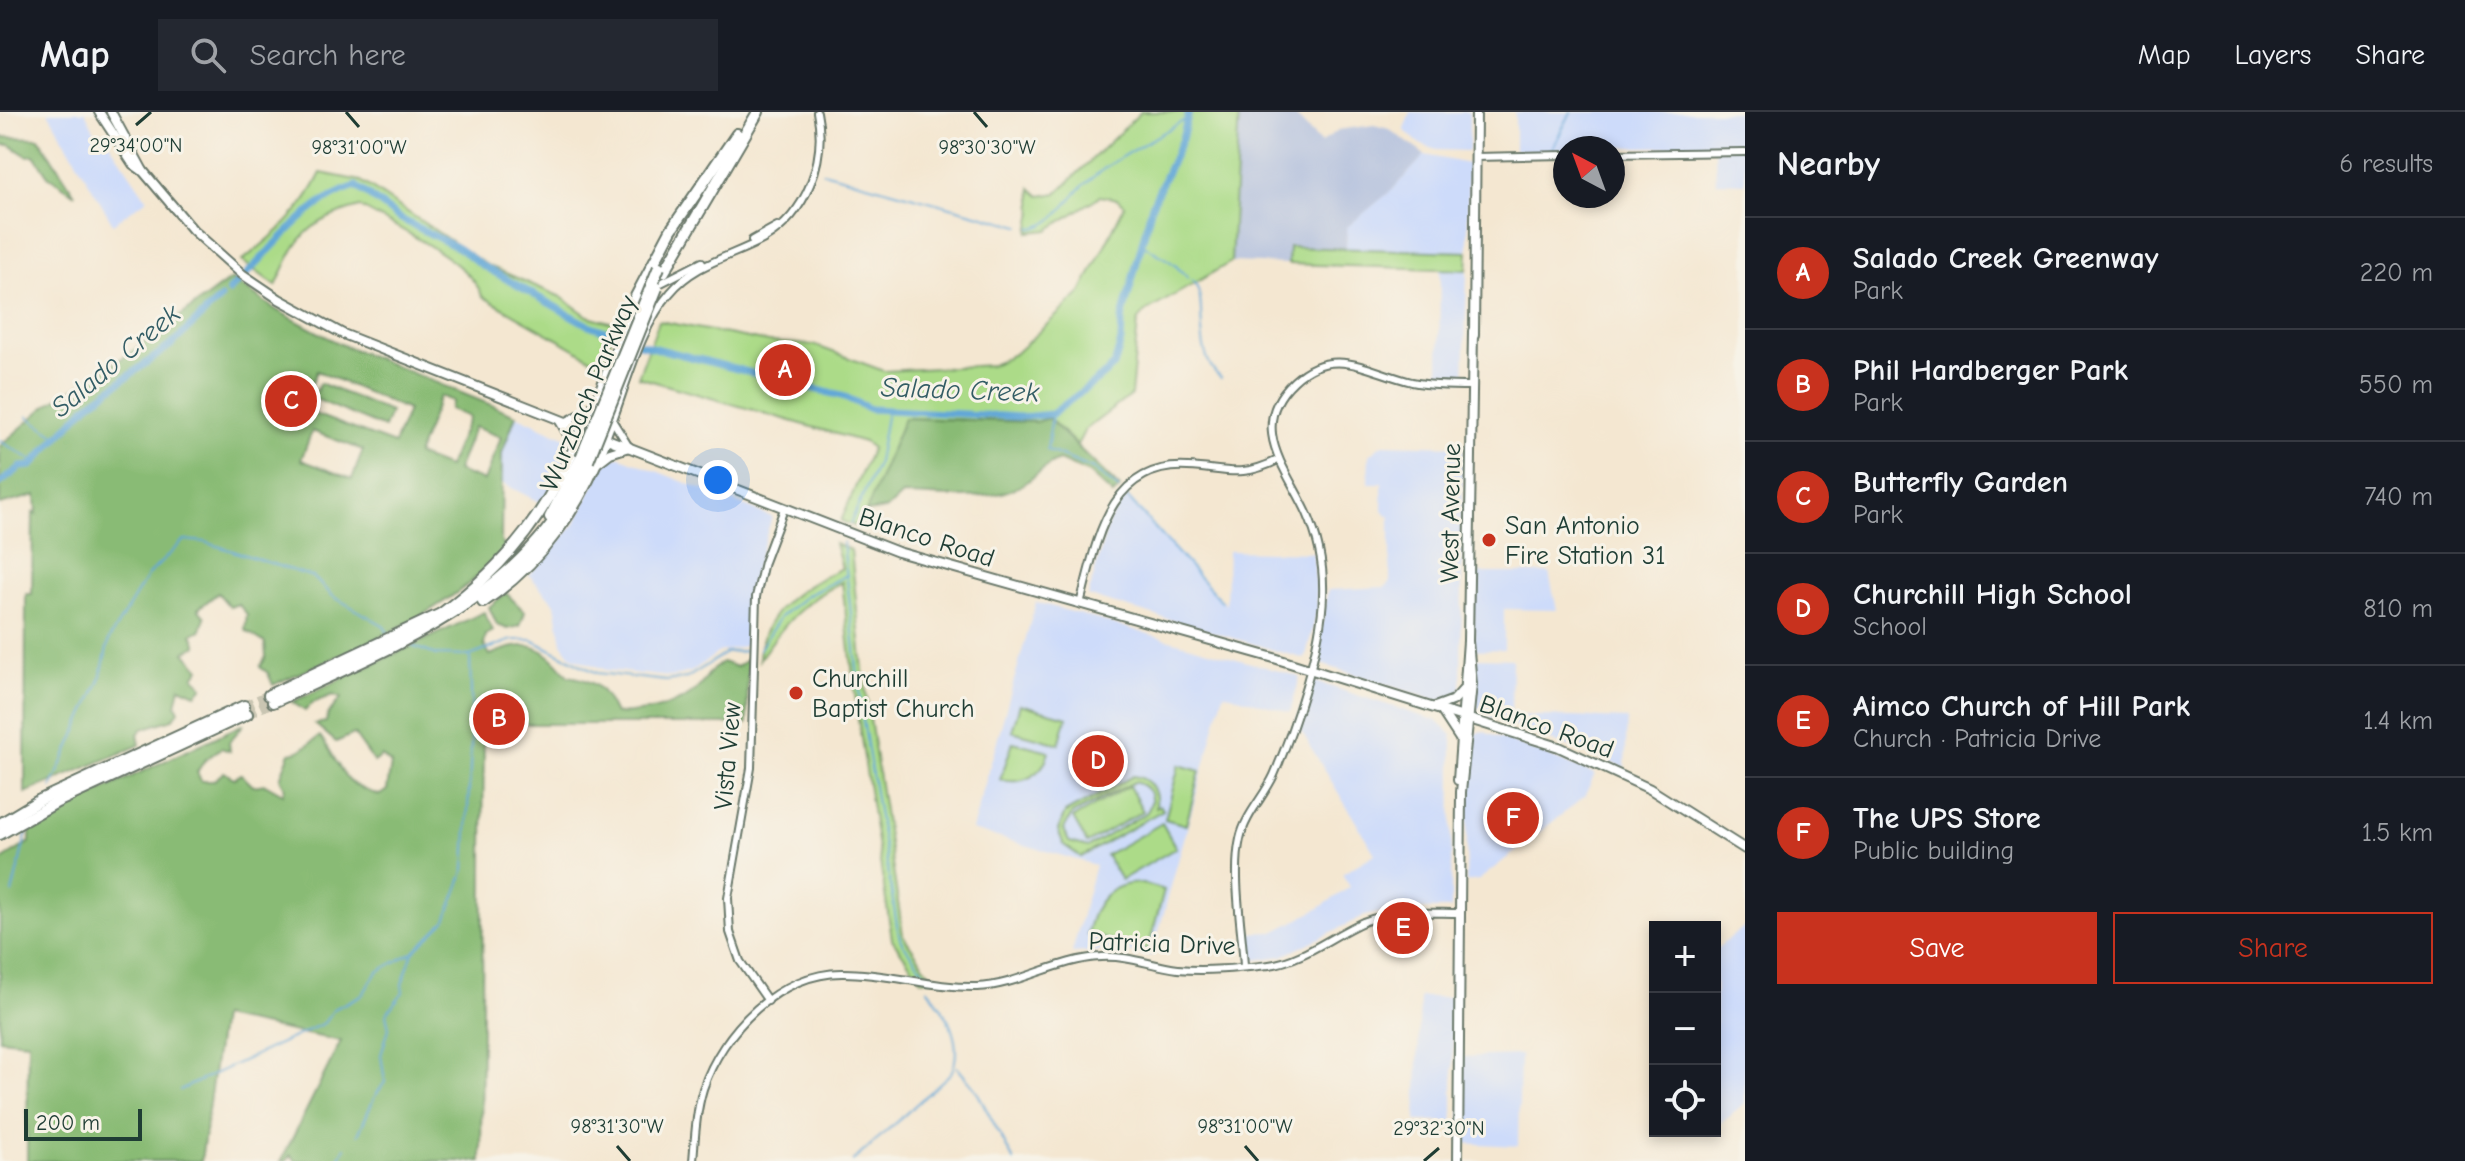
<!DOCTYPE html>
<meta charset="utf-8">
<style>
body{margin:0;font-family:"Comic Neue",sans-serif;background:#242831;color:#f1f3f6}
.controls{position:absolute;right:24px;bottom:24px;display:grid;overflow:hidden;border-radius:0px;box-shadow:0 4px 12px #0003}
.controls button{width:72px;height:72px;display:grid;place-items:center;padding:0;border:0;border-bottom:2px solid #363941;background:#171b24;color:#f1f3f6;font:40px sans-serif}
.compass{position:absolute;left:1553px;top:24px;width:72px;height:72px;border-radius:50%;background:#171b24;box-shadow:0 4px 12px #0003;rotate:319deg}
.scale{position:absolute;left:24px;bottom:20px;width:118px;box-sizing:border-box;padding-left:8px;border:4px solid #1f3d34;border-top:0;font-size:22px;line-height:28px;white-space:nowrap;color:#1f3d34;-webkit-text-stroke:6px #f7f3e8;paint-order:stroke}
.you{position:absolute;left:718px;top:368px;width:28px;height:28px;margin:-20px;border:6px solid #fff;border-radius:50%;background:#1a73e8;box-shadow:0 0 0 12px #1a73e833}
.badge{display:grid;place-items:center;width:52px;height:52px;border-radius:50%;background:#c8321e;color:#fff;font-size:26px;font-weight:700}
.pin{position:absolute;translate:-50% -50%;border:4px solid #fff;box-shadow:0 2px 8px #0006}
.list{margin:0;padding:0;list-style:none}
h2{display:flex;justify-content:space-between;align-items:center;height:104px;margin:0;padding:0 32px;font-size:34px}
h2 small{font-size:26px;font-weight:400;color:#9ea1a6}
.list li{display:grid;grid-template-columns:52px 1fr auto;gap:24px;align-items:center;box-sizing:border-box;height:112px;padding:0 32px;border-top:2px solid #363941}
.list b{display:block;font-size:30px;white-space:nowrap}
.list p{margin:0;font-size:26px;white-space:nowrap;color:#9ea1a6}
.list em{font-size:26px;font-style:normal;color:#9ea1a6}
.actions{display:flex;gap:16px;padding:24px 32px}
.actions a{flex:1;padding:18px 0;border:2px solid #c8321e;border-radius:0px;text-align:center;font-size:28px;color:#c8321e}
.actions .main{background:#c8321e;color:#fff}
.icon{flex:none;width:44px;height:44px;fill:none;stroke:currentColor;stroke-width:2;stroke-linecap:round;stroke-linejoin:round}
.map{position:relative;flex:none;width:1745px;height:1049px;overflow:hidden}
header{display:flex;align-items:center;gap:48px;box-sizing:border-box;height:112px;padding:0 40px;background:#171b24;border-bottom:2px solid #363941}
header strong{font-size:38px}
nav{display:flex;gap:44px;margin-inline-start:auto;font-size:28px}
.search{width:560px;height:72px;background:#242831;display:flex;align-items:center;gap:20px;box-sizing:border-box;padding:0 28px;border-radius:0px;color:#9ea1a6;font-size:30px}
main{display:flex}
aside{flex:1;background:#171b24}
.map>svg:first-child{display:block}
.built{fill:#cddbfa}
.industrial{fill:#b9c5de}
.green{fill:#acdb88;stroke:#668c5e;stroke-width:2;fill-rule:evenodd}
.forest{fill:#89bb74;stroke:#547c54;stroke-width:2;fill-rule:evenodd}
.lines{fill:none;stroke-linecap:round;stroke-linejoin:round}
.stream{stroke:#62a7d7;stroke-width:2}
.river{stroke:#62a7d7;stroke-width:7}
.highway-tunnel{stroke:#c9c5b2;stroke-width:10;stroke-dasharray:10 5;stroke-linecap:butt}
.minor-casing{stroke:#6a786b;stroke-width:10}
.major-casing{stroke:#6a786b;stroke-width:12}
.highway-casing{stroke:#6a786b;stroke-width:14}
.minor{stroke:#fff;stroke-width:6}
.major{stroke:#fff;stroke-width:8}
.highway{stroke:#fff;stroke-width:10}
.highway-bridge-casing{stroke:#6a786b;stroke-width:14;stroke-linecap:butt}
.highway-bridge{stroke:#fff;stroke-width:10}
.ticks{fill:none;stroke:#1f3d34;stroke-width:3}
.poi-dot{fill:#c8321e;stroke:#f7f3e8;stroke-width:3}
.labels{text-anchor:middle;stroke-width:6;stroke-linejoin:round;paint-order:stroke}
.street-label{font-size:26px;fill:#1f3d34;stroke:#f7f3e8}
.poi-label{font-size:26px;fill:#1f3d34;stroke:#f7f3e8;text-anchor:start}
.water-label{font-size:28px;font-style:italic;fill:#335d65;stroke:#f7f3e8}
.ticks-label{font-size:20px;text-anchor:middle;fill:#1f3d34;stroke:#f7f3e8;stroke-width:6;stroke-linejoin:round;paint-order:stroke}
</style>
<header>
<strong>Map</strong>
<div class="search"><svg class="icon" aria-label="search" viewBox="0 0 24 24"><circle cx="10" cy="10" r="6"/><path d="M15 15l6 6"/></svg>Search here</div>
<nav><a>Map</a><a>Layers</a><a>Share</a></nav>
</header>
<main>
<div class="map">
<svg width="1745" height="1049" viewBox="0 0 1745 1049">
<rect width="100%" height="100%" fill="#f7f3e8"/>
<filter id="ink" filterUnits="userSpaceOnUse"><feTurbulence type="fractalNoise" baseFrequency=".0125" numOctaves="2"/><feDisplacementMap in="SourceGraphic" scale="16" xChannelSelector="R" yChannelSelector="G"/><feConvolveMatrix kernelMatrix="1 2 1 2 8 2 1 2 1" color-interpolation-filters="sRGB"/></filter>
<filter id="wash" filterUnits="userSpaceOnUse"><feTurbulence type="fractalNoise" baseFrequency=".006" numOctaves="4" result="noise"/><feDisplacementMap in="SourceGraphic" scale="32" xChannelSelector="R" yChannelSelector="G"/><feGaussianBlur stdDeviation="1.8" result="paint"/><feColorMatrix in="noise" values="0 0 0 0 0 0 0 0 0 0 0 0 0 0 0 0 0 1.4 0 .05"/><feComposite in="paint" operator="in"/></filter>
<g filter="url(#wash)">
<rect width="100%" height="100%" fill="#f4e7d1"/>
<g class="built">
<polygon points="48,0 85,0 96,22 101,19 147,87 113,112"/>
<polygon points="1410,0 1469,0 1469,39 1436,38 1420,32 1404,18"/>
<polygon points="1515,0 1745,0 1745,71 1716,70 1715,34 1565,36 1565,40 1557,40 1515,38"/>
<polygon points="1425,43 1468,52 1468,140 1346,138 1347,115 1393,77"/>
<polygon points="1440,157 1467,158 1464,268 1439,268"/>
<polygon points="516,303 568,327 570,338 543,392 502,371 502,341"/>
<polygon points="1382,332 1463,334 1461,573 1460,579 1447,589 1438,589 1315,550 1328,478 1385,475 1390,471 1390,405 1382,398 1382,371 1368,371 1369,343"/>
<polygon points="613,345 621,345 772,405 749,478 748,533 719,540 691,560 671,565 606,558 572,545 562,531 555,492 529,463 576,410 603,353"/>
<polygon points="1127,383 1226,493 1228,439 1313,441 1318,496 1305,547 1088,484 1109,409"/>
<polygon points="1473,461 1549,461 1557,498 1504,497 1504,537 1474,538"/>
<polygon points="1036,490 1300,565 1290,600 1224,581 1152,844 1113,838 1072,841 1095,753 972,718"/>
<polygon points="1474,546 1512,547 1511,603 1627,607 1625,656 1484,603 1475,592"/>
<polygon points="1310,568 1437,609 1452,623 1451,797 1398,797 1364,804 1283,844 1249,849 1247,821 1274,820 1318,797 1350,775 1342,762 1375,742 1302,620 1294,616"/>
<polygon points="1482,619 1595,662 1584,685 1479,768 1466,770 1469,630 1473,623"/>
<polygon points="1745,814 1745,992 1715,1016 1715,838"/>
<polygon points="1420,885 1453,885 1453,1010 1416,1009"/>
<polygon points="1520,943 1518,1034 1460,1031 1462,945"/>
</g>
<polygon class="industrial" points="1239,0 1291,0 1321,31 1338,18 1374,13 1389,17 1425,43 1393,77 1347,115 1346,138 1289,135 1288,152 1231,150"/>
<g class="green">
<polygon points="1141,0 1239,0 1231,150 1144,201 1138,210 1131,283 1085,318 1077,333 1048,306 1036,310 904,306 860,416 841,409 872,336 864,330 638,265 659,209 769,230 814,233 884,259 992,253 1016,241 1081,181 1125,93 1118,87 1100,84 1048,118 1029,120 1033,99 1031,76 1040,84 1057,81"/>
<path d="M321,61L361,69L487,153L561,185L588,204L617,212L601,252L482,184C471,149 393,114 360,95C306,110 298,124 276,174L242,149C276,122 302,101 321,61Z"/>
<polygon points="1289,135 1468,140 1467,158 1288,152"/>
<path d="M835,432L851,438L864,568L903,823L934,868H921L892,827L858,607L842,470C804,488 783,513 759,548C761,498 801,475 842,456Z"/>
<polygon points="1020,592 1067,605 1059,632 1012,619"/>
<path d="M1013,630L1049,639C1043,664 1023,673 1000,668Z"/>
<polygon points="1179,653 1200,659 1186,713 1165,707"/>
<path d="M1133,664C1150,666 1158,678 1156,695L1160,693L1163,698L1081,745L1064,733L1058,718L1065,701ZM1134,670C1151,674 1156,688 1146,701L1088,735L1069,730L1064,717L1072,702Z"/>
<polygon points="1129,674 1143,699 1087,731 1073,706"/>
<polygon points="1162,711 1176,736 1121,768 1106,743"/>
<path d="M1142,771L1164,778L1148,838L1087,822C1094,790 1108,771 1142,771Z"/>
</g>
<g class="forest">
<polygon points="0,25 39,26 75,82 48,64 34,43 27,44 10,33 0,33"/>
<path d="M231,167L278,199L338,231L516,303L502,341L501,430L507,436C446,505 355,535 273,573L268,561L260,555L266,545L265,531L245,518L247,502L238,492L230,495L218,481L198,497L205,505L201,518L192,522L197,534L185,540L200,557L194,565L203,575L196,582L180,575L176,593L179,599L173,607L142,617L138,622L140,633L25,681L26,482H32L33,400L37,402L36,383L0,393V334L46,294L127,243ZM317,259L408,298L394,332L301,297ZM440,284L453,289L450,297L469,305L448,355L417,343ZM474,315L501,325L484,369L457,359ZM312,319L363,338L352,367L301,348Z"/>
<polygon points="320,271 390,300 384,316 313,286"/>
<path d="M904,306L1036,310L1048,306L1120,376L1113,383L1089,361L1059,348C1043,354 1036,365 1022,373C989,392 938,383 902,383L887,397L866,400Z"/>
<polygon points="506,481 525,500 520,514 508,517 497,513 489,495"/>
<path d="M484,500L493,519L486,523L484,533L490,543C527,527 543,531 568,564C596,568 603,576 615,602C642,601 675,597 696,578C708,567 704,562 723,550L736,555L748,547L747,612H484L481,1049H296L290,1043L286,1049H281L341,929L221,905L201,1049H27L28,930L0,927V749L30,730V713L47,704L244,612L229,630L230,639L221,636L204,649L197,660L201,669H213L224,660L234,666L241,662L253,674L265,672L283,682L285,675L280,666L290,641L299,639L320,624C344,654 335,671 380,683L387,678L391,652L382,644L374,650L354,622L336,630L315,612L326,610L328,602L341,586L333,583L312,591L305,599L292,590Z"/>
</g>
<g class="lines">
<g class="stream">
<polyline points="1551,39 1571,0"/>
<polyline points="823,60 1020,114"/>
<path d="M1031,116C1053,115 1066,92 1079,78C1109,47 1152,29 1189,5"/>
<polyline points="1141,131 1174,152 1188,166"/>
<path d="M1192,168C1211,186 1189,239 1221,266"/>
<polyline points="1052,302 1047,338 1093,357 1119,377"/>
<polyline points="27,304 56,324"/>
<polyline points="0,329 35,350"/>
<polyline points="1125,383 1222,490"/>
<polyline points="850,412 878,350 887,299"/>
<polyline points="843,430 862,602 898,819 901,829 929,867"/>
<polyline points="412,534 436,543 470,544 512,528 532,528 597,561 666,569 687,566 727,540 748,539"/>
<polyline points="759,538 780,505 806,484 847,463"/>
<polyline points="51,676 100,568 109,527 148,463 184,428 205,430 313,465 334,485 383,513 388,521"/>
<polyline points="12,781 28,715"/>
<polyline points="957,955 976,978 1014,1049"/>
<polyline points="180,978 324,911 334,897 363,882 377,860 413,840 446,808 465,757 472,615 470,544"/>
<polyline points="358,1023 374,986 385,970 381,943 389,916 386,902 403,880 402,872 413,840"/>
<polyline points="338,1049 345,1036"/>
<path d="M853,1049L951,961C965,932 946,899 928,877"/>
</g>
<g class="river">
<path d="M229,179C269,144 303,90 356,74L399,106L458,136L483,154L586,212L625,226"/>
<polyline points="636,231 845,285 870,297 1022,305 1052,302 1096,269 1114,254 1121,229 1122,207 1152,93 1182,27 1189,0"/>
<polyline points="0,371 21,355 31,354 87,294 171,233 221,186"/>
</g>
</g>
</g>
<g filter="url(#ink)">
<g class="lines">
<g class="highway-tunnel">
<polyline points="244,594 269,583"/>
<polyline points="247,602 273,590"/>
</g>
<defs>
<g id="minor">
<polyline points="1613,42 1745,40"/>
<polyline points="1475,45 1565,43"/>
<polyline points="752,128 777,114"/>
<polyline points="655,174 702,150"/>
<polyline points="565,310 590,297"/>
<polyline points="614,311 629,335"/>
<polyline points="583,317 634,190"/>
<path d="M606,326C624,283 639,216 670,181C695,151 731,145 764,127C807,102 827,47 817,0"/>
<path d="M1080,492C1096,433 1107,350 1188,355C1226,357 1240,367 1278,348"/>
<path d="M1244,854C1242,817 1232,763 1240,727C1245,703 1264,685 1274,663C1294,617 1322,534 1323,483C1324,455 1318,426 1307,401C1287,357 1246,314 1294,269C1333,232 1369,260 1412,270C1432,274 1452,274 1472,274"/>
<polyline points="768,889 740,849 730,820 728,786 751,656 756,485 764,450 784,397"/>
<path d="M693,1049C695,1025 696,1000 703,977C722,919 780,860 844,861C889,861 932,876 977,875C1020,873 1057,847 1101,845C1128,843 1152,854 1178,857C1206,860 1241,856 1269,853C1302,849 1333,823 1363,810C1394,798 1427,801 1459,801"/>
</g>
<g id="major">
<polyline points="99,0 133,52 143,59 193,118 242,162 279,187 343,222 586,318"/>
<polyline points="111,0 143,59"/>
<polyline points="1474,223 1476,0"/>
<polyline points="560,309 572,329 573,339"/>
<polyline points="602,325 898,440 1274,546 1559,635 1650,677 1745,737"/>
<polyline points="597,351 610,341 629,335"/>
<polyline points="1435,595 1454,588 1463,578"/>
<polyline points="1441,598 1460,627"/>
<polyline points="1458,668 1468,529 1473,219"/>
<polyline points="1458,1049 1461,680 1472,572 1468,529"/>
</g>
<g id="highway">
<polyline points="664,160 758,0"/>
<polyline points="632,192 671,118 737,22"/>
<polyline points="550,405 581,346"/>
<path d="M483,490C544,449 581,393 606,326"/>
<path d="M441,502C511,450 549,398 583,317"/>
<polyline points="269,583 445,500"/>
<path d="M273,590C397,533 531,484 588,349"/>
<polyline points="0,712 40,688 244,594"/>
<polyline points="0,722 57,690 247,602"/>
</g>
</defs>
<use href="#minor" class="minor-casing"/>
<use href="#major" class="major-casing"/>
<use href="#highway" class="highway-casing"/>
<use href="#minor" class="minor"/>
<use href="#major" class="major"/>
<use href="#highway" class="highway"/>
<defs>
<g id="highway-bridge">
<polyline points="581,346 659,155"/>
<polyline points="588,349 657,176"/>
</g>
</defs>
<use href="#highway-bridge" class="highway-bridge-casing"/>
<use href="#highway-bridge" class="highway-bridge"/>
</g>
</g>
<path class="ticks" d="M346,0L359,15M974,0L987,15M136,13L151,0M617,1034L630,1049M1245,1034L1258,1049M1424,1049L1439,1036"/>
<g class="poi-dot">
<circle cx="1489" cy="428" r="8"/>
<circle cx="796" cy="581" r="8"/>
</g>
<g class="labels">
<g class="street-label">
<text transform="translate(588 281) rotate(-67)" y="9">Wurzbach Parkway</text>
<text transform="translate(1450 401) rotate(-89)" y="9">West Avenue</text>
<text transform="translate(927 425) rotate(18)" y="9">Blanco Road</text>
<text transform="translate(1547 614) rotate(20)" y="9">Blanco Road</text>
<text transform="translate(727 644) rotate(-85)" y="9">Vista View</text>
<text transform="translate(1162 831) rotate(2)" y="9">Patricia Drive</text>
</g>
<g class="poi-label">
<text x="1505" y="422">San Antonio<tspan x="1505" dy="30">Fire Station 31</tspan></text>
<text x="812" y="575">Churchill<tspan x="812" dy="30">Baptist Church</tspan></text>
</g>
<g class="water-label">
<text transform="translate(115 248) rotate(-40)" y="10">Salado Creek</text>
<text transform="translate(960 277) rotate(2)" y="10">Salado Creek</text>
</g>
</g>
<g class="ticks-label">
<text x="136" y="40">29°34'00"N</text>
<text x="987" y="42">98°30'30"W</text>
<text x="359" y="42">98°31'00"W</text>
<text x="617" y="1021">98°31'30"W</text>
<text x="1245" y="1021">98°31'00"W</text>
<text x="1439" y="1023">29°32'30"N</text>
</g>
</svg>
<div class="controls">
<button>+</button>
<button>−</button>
<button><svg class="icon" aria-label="locate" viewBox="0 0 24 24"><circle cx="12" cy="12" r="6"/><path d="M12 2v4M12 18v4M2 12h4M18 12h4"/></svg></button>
</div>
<svg class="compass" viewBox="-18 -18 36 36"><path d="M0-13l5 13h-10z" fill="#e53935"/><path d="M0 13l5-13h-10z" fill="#9ea1a6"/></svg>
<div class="scale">200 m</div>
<div class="you"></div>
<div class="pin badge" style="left:785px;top:258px">A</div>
<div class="pin badge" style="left:499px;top:607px">B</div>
<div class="pin badge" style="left:291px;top:289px">C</div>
<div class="pin badge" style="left:1098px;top:649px">D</div>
<div class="pin badge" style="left:1403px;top:816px">E</div>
<div class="pin badge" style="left:1513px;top:706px">F</div>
</div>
<aside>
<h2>Nearby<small>6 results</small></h2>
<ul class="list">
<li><span class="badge">A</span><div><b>Salado Creek Greenway</b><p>Park</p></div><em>220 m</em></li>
<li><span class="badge">B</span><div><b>Phil Hardberger Park</b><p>Park</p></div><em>550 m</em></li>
<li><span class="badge">C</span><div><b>Butterfly Garden</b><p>Park</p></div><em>740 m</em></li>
<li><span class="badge">D</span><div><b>Churchill High School</b><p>School</p></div><em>810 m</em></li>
<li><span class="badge">E</span><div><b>Aimco Church of Hill Park</b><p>Church · Patricia Drive</p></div><em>1.4 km</em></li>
<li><span class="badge">F</span><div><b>The UPS Store</b><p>Public building</p></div><em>1.5 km</em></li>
</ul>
<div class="actions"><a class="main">Save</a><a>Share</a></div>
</aside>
</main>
